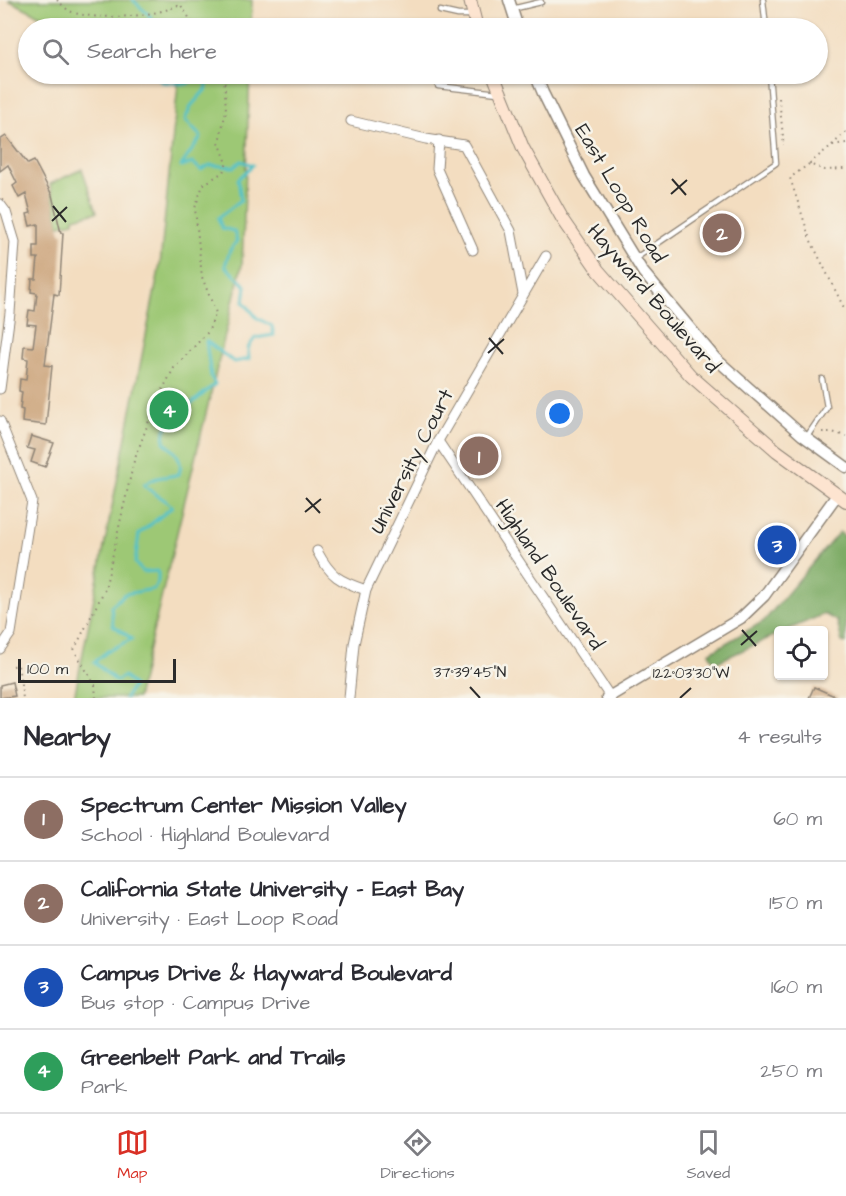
<!DOCTYPE html>
<meta charset="utf-8">
<style>
body{margin:0;font-family:"Architects Daughter",sans-serif;background:#f7f7f7;color:#2b2b33}
.controls{position:absolute;right:18px;bottom:18px;display:grid;overflow:hidden;border-radius:6px;box-shadow:0 2px 4px #0004}
.controls button{width:54px;height:54px;display:grid;place-items:center;padding:0;border:0;border-bottom:2px solid #e1e1e2;background:#fff;color:#2b2b33;font:30px sans-serif}
.scale{position:absolute;left:18px;bottom:15px;width:158px;box-sizing:border-box;padding-left:6px;border:3px solid #2b2b2b;border-top:0;font-size:16px;line-height:21px;white-space:nowrap;color:#2b2b2b;-webkit-text-stroke:4px #f7f3e8;paint-order:stroke}
.you{position:absolute;left:560px;top:414px;width:21px;height:21px;margin:-15px;border:4px solid #fff;border-radius:50%;background:#1a73e8;box-shadow:0 0 0 9px #1a73e833}
.badge{display:grid;place-items:center;width:39px;height:39px;border-radius:50%;background:#d93025;color:#fff;font-size:20px;font-weight:700}
.pin{position:absolute;translate:-50% -50%;border:3px solid #fff;box-shadow:0 2px 6px #0006}
.list{margin:0;padding:0;list-style:none}
h2{display:flex;justify-content:space-between;align-items:center;height:78px;margin:0;padding:0 24px;font-size:26px}
h2 small{font-size:20px;font-weight:400;color:#7c7c81}
.list li{display:grid;grid-template-columns:39px 1fr auto;gap:18px;align-items:center;box-sizing:border-box;height:84px;padding:0 24px;border-top:2px solid #e1e1e2}
.list b{display:block;font-size:22px;white-space:nowrap}
.list p{margin:0;font-size:20px;white-space:nowrap;color:#7c7c81}
.list em{font-size:20px;font-style:normal;color:#7c7c81}
.icon{flex:none;width:33px;height:33px;fill:none;stroke:currentColor;stroke-width:2;stroke-linecap:round;stroke-linejoin:round}
.map{position:relative;flex:none;width:846px;height:698px;overflow:hidden}
.search{position:absolute;background:#fff;box-shadow:0 2px 4px #0004;left:18px;right:18px;top:18px;height:66px;display:flex;align-items:center;gap:15px;box-sizing:border-box;padding:0 21px;border-radius:33px;color:#7c7c81;font-size:22px}
.sheet{height:414px;background:#fff}
nav{display:flex;justify-content:space-around;align-items:center;box-sizing:border-box;height:84px;border-top:2px solid #e1e1e2;background:#fff;font-size:16px;color:#7c7c81}
nav a{display:grid;justify-items:center;gap:3px}
nav .on{color:#d93025}
.map>svg:first-child{display:block}
.green{fill:#9dc875;stroke:#647a50;stroke-width:1.5}
.forest{fill:#7eac66;stroke:#546c48;stroke-width:1.5}
.lines{fill:none;stroke-linecap:round;stroke-linejoin:round}
.stream{stroke:#53c1c7;stroke-width:3}
.building{fill:#c79c71}
.service-casing{stroke:#8f8476;stroke-width:7}
.minor-casing{stroke:#8f8476;stroke-width:11}
.tertiary-casing{stroke:#8f8476;stroke-width:13}
.secondary-casing{stroke:#8f8476;stroke-width:14}
.path{stroke:#8f8476;stroke-width:2;stroke-dasharray:1.5 4.5;stroke-linecap:butt}
.service{stroke:#fff;stroke-width:4.5}
.minor{stroke:#fff;stroke-width:9}
.tertiary{stroke:#fff;stroke-width:10}
.secondary{stroke:#fde4d0;stroke-width:12}
.ticks{fill:none;stroke:#2b2b2b;stroke-width:2}
.labels{text-anchor:middle;stroke-width:5;stroke-linejoin:round;paint-order:stroke}
.street-label{font-size:21px;fill:#2b2b2b;stroke:#f7f3e8}
.ticks-label{font-size:15px;text-anchor:middle;fill:#2b2b2b;stroke:#f7f3e8;stroke-width:5;stroke-linejoin:round;paint-order:stroke}
</style>
<div class="map">
<svg width="846" height="698" viewBox="0 0 846 698">
<rect width="100%" height="100%" fill="#f7f3e8"/>
<filter id="ink" filterUnits="userSpaceOnUse"><feTurbulence type="fractalNoise" baseFrequency=".0167" numOctaves="2"/><feDisplacementMap in="SourceGraphic" scale="12" xChannelSelector="R" yChannelSelector="G"/><feConvolveMatrix kernelMatrix="1 2 1 2 8 2 1 2 1" color-interpolation-filters="sRGB"/></filter>
<filter id="wash" filterUnits="userSpaceOnUse"><feTurbulence type="fractalNoise" baseFrequency=".008" numOctaves="4" result="noise"/><feDisplacementMap in="SourceGraphic" scale="24" xChannelSelector="R" yChannelSelector="G"/><feGaussianBlur stdDeviation="1.35" result="paint"/><feColorMatrix in="noise" values="0 0 0 0 0 0 0 0 0 0 0 0 0 0 0 0 0 1.4 0 .05"/><feComposite in="paint" operator="in"/></filter>
<g filter="url(#wash)">
<rect width="100%" height="100%" fill="#f3ddc0"/>
<g class="green">
<polygon points="8,0 252,0 251,28 66,28"/>
<polygon points="179,74 250,74 242,265 137,698 74,698 160,265"/>
<polygon points="82,169 97,212 74,218 74,222 59,225 50,184"/>
</g>
<polygon class="forest" points="839,532 846,537 846,643 842,642 837,621 824,614 787,630 778,630 778,634 715,663 709,653 764,621"/>
<g class="lines">
<g class="stream">
<polyline points="133,0 152,18 136,28"/>
<path d="M125,698L133,686L124,676L116,681L94,662L108,651L132,639L113,625L111,606L125,594L154,589L158,581V571L143,572L135,563L139,534L172,507C164,497 152,494 144,485C158,474 164,479 179,474C184,459 175,451 164,442L165,430L170,422L215,384L211,377L206,341L234,362L249,359L248,348L255,338L274,335L272,326L257,318L244,302L246,286L225,266L230,250L237,241L234,231L222,228L218,218L241,200L238,179L253,165L241,161L234,167L210,165L201,170L193,163L181,166L201,137L185,120L191,106L207,88V84L198,76L187,84L162,82L155,74"/>
</g>
</g>
<g id="blocks">
<g class="building">
<polygon points="6,136 28,164 34,161 52,195 61,233 63,233 59,295 54,294 45,365 52,366 46,425 22,422 23,410 20,409 22,392 19,391 20,379 26,380 28,359 23,358 24,346 33,347 36,325 27,324 29,310 35,311 37,293 31,292 32,279 36,279 38,258 34,258 34,246 38,246 38,224 30,226 27,214 31,213 26,194 19,198 13,186 17,183 8,165 0,171 0,140"/>
<polygon points="31,436 54,443 45,467 31,462 35,450 27,448"/>
<polygon points="12,682 15,696 0,698 0,685"/>
<polygon points="814,687 839,698 809,698"/>
</g>
</g>
</g>
<g filter="url(#ink)">
<use href="#blocks" fill-opacity="0" stroke="#8f8476" stroke-width="1.5"/>
<g class="lines">
<defs>
<g id="service">
<polyline points="763,0 766,28"/>
<polyline points="512,9 541,2"/>
<polyline points="440,11 458,15 471,15"/>
<polyline points="380,74 391,76"/>
<polyline points="438,86 498,93"/>
<polyline points="636,258 776,163 769,74"/>
<polyline points="806,438 827,407 822,379"/>
</g>
<g id="minor">
<polyline points="351,121 426,139 464,145 511,231 523,294"/>
<polyline points="439,140 437,169 473,250"/>
<polyline points="0,204 6,212 15,242 10,313 0,389"/>
<polyline points="0,421 32,501 11,633 0,649"/>
<polyline points="438,441 611,698"/>
<path d="M317,551C331,577 339,581 366,590"/>
<polyline points="349,698 354,644 366,590 438,441 546,256"/>
</g>
<g id="tertiary">
<polyline points="509,0 518,28"/>
<polyline points="535,74 543,93 584,176 643,272 715,358 802,435 846,467"/>
<polyline points="607,698 741,618 764,596 837,495"/>
</g>
<g id="secondary">
<polyline points="470,0 477,28"/>
<polyline points="493,74 523,148 562,218 598,270 691,376 777,451 846,501"/>
</g>
</defs>
<use href="#service" class="service-casing"/>
<use href="#minor" class="minor-casing"/>
<use href="#tertiary" class="tertiary-casing"/>
<use href="#secondary" class="secondary-casing"/>
<g class="path">
<path d="M57,0C61,4 67,10 72,12C95,21 159,17 180,4L196,28"/>
<polyline points="779,98 784,146"/>
<polyline points="846,143 832,145 809,164 825,170 844,169 846,171"/>
<polyline points="832,145 846,132"/>
<polyline points="809,164 790,178 810,239 843,306 846,307"/>
<polyline points="822,432 832,432 846,436"/>
<polyline points="13,666 18,665 23,698"/>
<polyline points="96,698 95,685 74,650 105,589 134,461 156,402 174,368 208,332 216,313 202,277 195,208 203,185 223,172 227,163 219,142 226,111 224,74"/>
</g>
<use href="#service" class="service"/>
<use href="#minor" class="minor"/>
<use href="#tertiary" class="tertiary"/>
<use href="#secondary" class="secondary"/>
</g>
</g>
<path class="ticks" d="M672,179L686,195M671,194L687,180M53,206L66,222M52,221L67,207M489,338L503,354M488,353L504,339M306,498L320,513M305,512L321,499M742,630L756,646M741,645L757,631M470,687L480,698M680,698L691,688"/>
<g class="labels">
<g class="street-label">
<text transform="translate(621 193) rotate(59)" y="7">East Loop Road</text>
<text transform="translate(654 298) rotate(49)" y="7">Hayward Boulevard</text>
<text transform="translate(411 461) rotate(-63)" y="7">University Court</text>
<text transform="translate(550 574) rotate(56)" y="7">Highland Boulevard</text>
</g>
</g>
<g class="ticks-label">
<text x="470" y="677">37°39'45"N</text>
<text x="691" y="678">122°03'30"W</text>
</g>
</svg>
<div class="controls">
<button><svg class="icon" aria-label="locate" viewBox="0 0 24 24"><circle cx="12" cy="12" r="6"/><path d="M12 2v4M12 18v4M2 12h4M18 12h4"/></svg></button>
</div>
<div class="scale">100 m</div>
<div class="you"></div>
<div class="pin badge" style="left:479px;top:456px;background:#8d6e63">1</div>
<div class="pin badge" style="left:722px;top:233px;background:#8d6e63">2</div>
<div class="pin badge" style="left:777px;top:545px;background:#1a4fb4">3</div>
<div class="pin badge" style="left:169px;top:410px;background:#2e9e5b">4</div>
<div class="search"><svg class="icon" aria-label="search" viewBox="0 0 24 24"><circle cx="10" cy="10" r="6"/><path d="M15 15l6 6"/></svg>Search here</div>
</div>
<section class="sheet">
<h2>Nearby<small>4 results</small></h2>
<ul class="list">
<li><span class="badge" style="background:#8d6e63">1</span><div><b>Spectrum Center Mission Valley</b><p>School · Highland Boulevard</p></div><em>60 m</em></li>
<li><span class="badge" style="background:#8d6e63">2</span><div><b>California State University - East Bay</b><p>University · East Loop Road</p></div><em>150 m</em></li>
<li><span class="badge" style="background:#1a4fb4">3</span><div><b>Campus Drive &amp; Hayward Boulevard</b><p>Bus stop · Campus Drive</p></div><em>160 m</em></li>
<li><span class="badge" style="background:#2e9e5b">4</span><div><b>Greenbelt Park and Trails</b><p>Park</p></div><em>250 m</em></li>
</ul>
</section>
<nav>
<a class="on"><svg class="icon" aria-label="map" viewBox="0 0 24 24"><path d="M3 6l6-2 6 2 6-2v14l-6 2-6-2-6 2zM9 4v14M15 6v14"/></svg>Map</a>
<a><svg class="icon" aria-label="directions" viewBox="0 0 24 24"><path d="M12 3l9 9-9 9-9-9zM9 14v-3h6M13 9l2 2-2 2"/></svg>Directions</a>
<a><svg class="icon" aria-label="saved" viewBox="0 0 24 24"><path d="M7 4h10v16l-5-4-5 4z"/></svg>Saved</a>
</nav>
